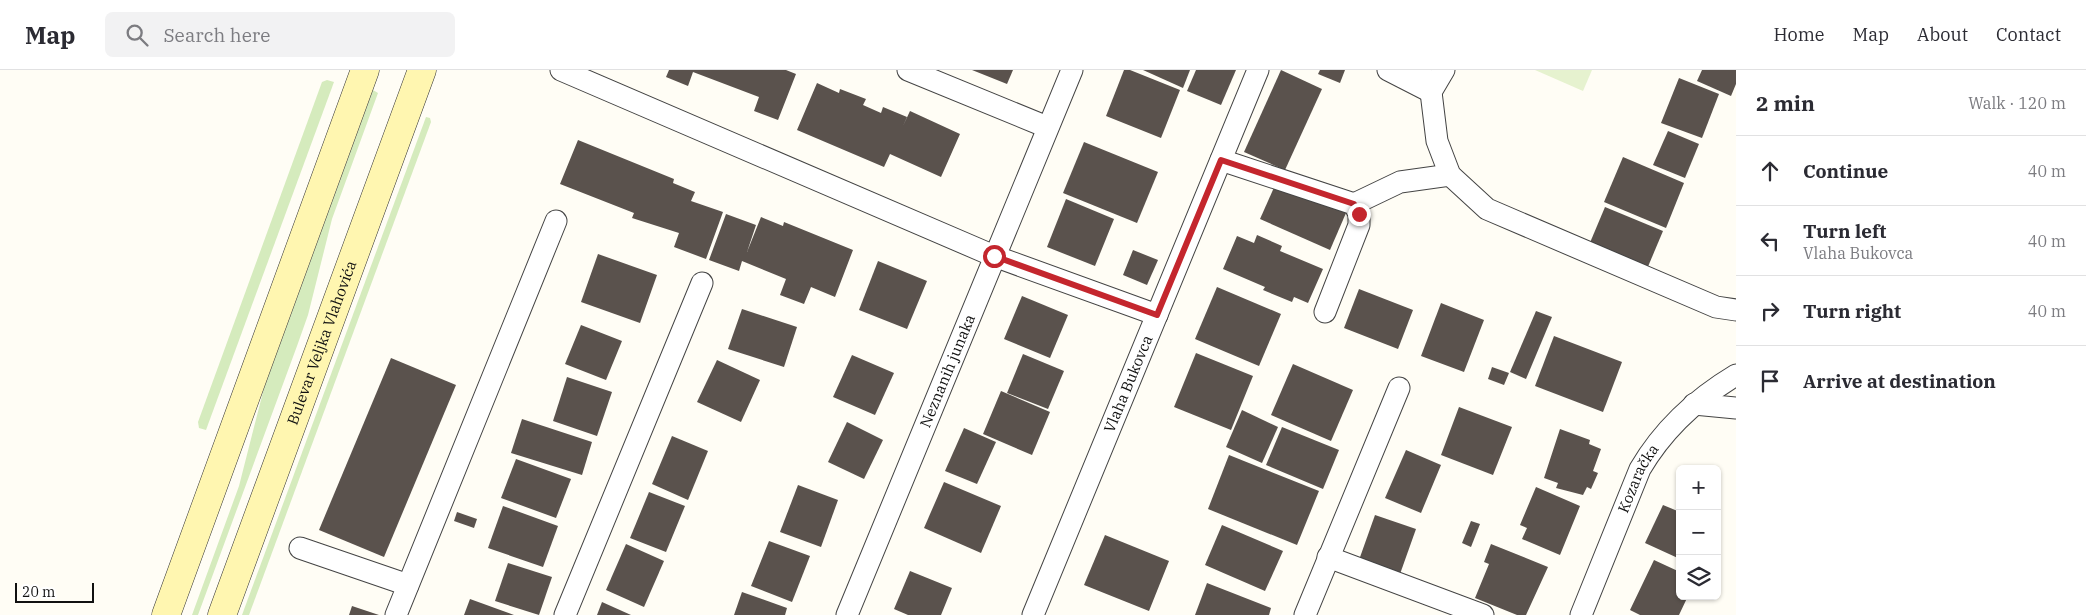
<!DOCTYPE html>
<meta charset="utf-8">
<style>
body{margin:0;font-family:"IBM Plex Serif",serif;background:#f2f2f3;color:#2b2b33}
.controls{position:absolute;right:15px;bottom:15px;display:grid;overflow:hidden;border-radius:8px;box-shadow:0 1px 4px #0004}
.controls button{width:45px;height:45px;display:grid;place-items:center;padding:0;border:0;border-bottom:1px solid #e1e1e2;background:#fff;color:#2b2b33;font:25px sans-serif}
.scale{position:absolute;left:15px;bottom:12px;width:79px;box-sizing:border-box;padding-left:5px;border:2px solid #111;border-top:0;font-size:14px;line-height:18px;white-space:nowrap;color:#111;-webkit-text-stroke:4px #fff;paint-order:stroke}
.stop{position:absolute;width:15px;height:15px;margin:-11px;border:4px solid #c4262e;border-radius:50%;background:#fff}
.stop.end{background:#c4262e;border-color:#fff;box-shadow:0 1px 5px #0008}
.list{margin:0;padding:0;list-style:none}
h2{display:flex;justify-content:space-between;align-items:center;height:65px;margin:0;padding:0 20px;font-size:21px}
h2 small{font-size:16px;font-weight:400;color:#7c7c81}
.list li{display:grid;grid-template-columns:32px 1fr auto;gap:15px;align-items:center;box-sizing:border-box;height:70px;padding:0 20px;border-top:1px solid #e1e1e2}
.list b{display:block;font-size:19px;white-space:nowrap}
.list p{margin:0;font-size:16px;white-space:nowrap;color:#7c7c81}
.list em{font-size:16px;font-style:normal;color:#7c7c81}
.icon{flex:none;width:28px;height:28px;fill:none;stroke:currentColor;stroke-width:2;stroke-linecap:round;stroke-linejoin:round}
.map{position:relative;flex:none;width:1736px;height:545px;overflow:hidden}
header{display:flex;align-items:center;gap:30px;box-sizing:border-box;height:70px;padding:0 25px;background:#fff;border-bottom:1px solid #e1e1e2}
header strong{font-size:24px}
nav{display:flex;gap:28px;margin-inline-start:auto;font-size:18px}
.search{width:350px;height:45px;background:#f2f2f3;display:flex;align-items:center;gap:12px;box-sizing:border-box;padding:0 18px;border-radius:8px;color:#7c7c81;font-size:19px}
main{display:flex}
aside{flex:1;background:#fff}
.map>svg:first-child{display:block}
.green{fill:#d5ebbd}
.pitch{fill:#e6f2cf}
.building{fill:#5a524d}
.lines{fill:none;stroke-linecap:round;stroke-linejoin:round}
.minor-casing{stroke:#444;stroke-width:23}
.secondary-casing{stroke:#333;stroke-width:29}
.minor{stroke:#fff;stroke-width:21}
.secondary{stroke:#fff6b0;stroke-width:28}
.route{stroke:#c4262e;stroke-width:6}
.labels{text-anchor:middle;stroke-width:5;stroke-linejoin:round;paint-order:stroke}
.street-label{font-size:15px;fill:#111;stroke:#fff}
</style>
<header>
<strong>Map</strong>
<div class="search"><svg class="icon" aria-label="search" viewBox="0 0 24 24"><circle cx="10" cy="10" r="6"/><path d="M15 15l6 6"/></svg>Search here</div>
<nav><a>Home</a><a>Map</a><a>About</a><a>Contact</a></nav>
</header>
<main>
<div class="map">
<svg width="1736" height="545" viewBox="0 0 1736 545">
<rect width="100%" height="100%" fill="#fffdf5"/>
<g class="green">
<polygon points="327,10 334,12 206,360 199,358 198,352 322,12"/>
<polygon points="373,20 378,23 332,149 308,245 297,276 198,545 192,545 239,416 264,318"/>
<polygon points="426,47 430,48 431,52 249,545 242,545"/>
</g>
<polygon class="pitch" points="1535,0 1592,0 1583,21"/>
<g class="building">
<polygon points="669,0 786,0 796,4 778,50 754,41 759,27 693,2 688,16 666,7"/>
<polygon points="972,0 1013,0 1007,14"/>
<polygon points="1124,0 1130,0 1180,20 1161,68 1106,46"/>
<polygon points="1143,0 1190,0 1183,18"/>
<polygon points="1196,0 1236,0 1221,35 1187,21"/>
<polygon points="1281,0 1322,19 1285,100 1244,82"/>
<polygon points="1320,0 1345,0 1340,13 1318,4"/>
<polygon points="1702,0 1736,0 1736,14 1731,26 1697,11"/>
<polygon points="1679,8 1719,24 1702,68 1661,53"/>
<polygon points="817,13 839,23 840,19 866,29 863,35 881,43 883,37 907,47 903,56 910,41 960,64 941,107 890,84 884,97 797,60"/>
<polygon points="1668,61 1699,74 1685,108 1653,95"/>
<polygon points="578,70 674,109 673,113 695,122 691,131 723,142 706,189 674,177 679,163 632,148 634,143 560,114"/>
<polygon points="1084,72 1158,102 1137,153 1063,123"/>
<polygon points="1623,87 1684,113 1666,158 1604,132"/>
<polygon points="1276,113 1346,143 1330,180 1260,149"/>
<polygon points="1066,129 1114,149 1095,196 1047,177"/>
<polygon points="1605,137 1663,161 1647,199 1589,175"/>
<polygon points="726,144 756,155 747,182 761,147 783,156 784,152 853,180 835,227 811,217 804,234 780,225 786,209 742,191 739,201 709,190"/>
<polygon points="1257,165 1282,176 1280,181 1323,199 1308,233 1294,227 1292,232 1263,220 1265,217 1223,199 1237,166 1254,173"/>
<polygon points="1133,180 1158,190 1147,215 1123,205"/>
<polygon points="598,184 657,205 640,253 581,232"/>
<polygon points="878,191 927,211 907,259 859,240"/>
<polygon points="1217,217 1281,244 1259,296 1195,269"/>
<polygon points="1359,219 1413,240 1398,279 1344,258"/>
<polygon points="1022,226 1068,245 1050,288 1004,269"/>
<polygon points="1441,233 1484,250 1464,302 1421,286"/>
<polygon points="742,239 797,257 784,297 728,279"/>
<polygon points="1536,241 1552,247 1526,309 1510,302"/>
<polygon points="581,255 622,271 606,310 565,294"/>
<polygon points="1554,266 1622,292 1603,342 1535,316"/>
<polygon points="1196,283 1253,306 1231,360 1174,337"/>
<polygon points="1023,284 1064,301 1048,339 1007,323"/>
<polygon points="852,285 894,303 875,345 833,327"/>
<polygon points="391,288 456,315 384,487 319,460"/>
<polygon points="717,290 760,310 741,352 697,332"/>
<polygon points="1293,294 1353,320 1331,371 1271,345"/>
<polygon points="1492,297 1509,303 1504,315 1488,309"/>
<polygon points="567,307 612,322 597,366 553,351"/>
<polygon points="1001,321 1050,342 1032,385 983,364"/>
<polygon points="1459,337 1512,357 1493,405 1441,385"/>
<polygon points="1242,340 1278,357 1262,393 1226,377"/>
<polygon points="522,349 592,372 582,405 511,383"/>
<polygon points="847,352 883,370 864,409 828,392"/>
<polygon points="1282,357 1339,380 1323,419 1266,395"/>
<polygon points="964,358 996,372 977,414 945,401"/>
<polygon points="1560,359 1590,370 1589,374 1601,379 1593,401 1598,403 1591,419 1587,417 1583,425 1556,418 1558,413 1544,408"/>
<polygon points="672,366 708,381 688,430 652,414"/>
<polygon points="1406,380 1441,395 1421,443 1385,428"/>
<polygon points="1229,385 1319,421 1297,475 1208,439"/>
<polygon points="516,389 571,409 556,448 501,428"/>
<polygon points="944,412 1001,436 981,483 924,458"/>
<polygon points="798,415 838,430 821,477 780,462"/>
<polygon points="1536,417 1580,436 1560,485 1522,469 1527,458 1520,455"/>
<polygon points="649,422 685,436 666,482 630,468"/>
<polygon points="1663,435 1680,442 1680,489 1645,473"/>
<polygon points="503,436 558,456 543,497 488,478"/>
<polygon points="457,442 477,449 474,458 454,451"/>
<polygon points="1375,445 1416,459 1400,504 1359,490"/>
<polygon points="1471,451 1480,454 1471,477 1462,473"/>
<polygon points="1222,455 1283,481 1265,521 1205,495"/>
<polygon points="1105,465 1169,491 1149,541 1084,515"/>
<polygon points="769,471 810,486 792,532 751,516"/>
<polygon points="626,474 664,491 644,537 606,520"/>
<polygon points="1491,474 1548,497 1526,545 1517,545 1475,528 1489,494 1484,492"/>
<polygon points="1654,490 1680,502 1680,526 1688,526 1679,545 1640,545 1630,540"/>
<polygon points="508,493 552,507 539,545 495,531"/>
<polygon points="910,501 952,518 941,545 908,545 894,539"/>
<polygon points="1207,513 1271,538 1269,545 1195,545"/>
<polygon points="742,522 787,538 785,545 734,545"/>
<polygon points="470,529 514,545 464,545"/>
<polygon points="602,532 631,545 597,545"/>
<polygon points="352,536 379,545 349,545"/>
</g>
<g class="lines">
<defs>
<g id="minor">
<polyline points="561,0 994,186 1157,245"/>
<polyline points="908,0 1047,57"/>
<polyline points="1388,0 1431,22 1444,0"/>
<polyline points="1420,0 1431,22 1437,71 1450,105 1487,139 1716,237 1736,240"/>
<polyline points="1221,90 1354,134 1359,144 1359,155 1325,242"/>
<polyline points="1354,134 1400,112 1450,105"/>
<polyline points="1694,334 1736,338"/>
<polyline points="300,478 408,515"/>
<polyline points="1328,487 1483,545"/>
<polyline points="396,545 556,151"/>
<polyline points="565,545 702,213"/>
<path id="s1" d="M847,545L1072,0"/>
<path id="s2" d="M1033,545L1258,0"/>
<polyline points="1305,545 1399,318"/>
<path id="s3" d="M1581,545L1640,399C1664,358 1696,329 1736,305"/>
</g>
<g id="secondary">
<polyline points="166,545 365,0"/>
<path id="s4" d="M222,545L422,0"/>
</g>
</defs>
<use href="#minor" class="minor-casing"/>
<use href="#secondary" class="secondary-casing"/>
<use href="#minor" class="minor"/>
<use href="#secondary" class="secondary"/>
</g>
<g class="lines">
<polyline class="route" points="994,186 1157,245 1221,90 1354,134 1359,144"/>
</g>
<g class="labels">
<g class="street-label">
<text dy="5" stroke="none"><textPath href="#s4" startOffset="290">Bulevar Veljka Vlahovića</textPath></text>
<text dy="5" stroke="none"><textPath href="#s1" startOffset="264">Neznanih junaka</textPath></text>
<text dy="5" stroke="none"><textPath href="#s2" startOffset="250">Vlaha Bukovca</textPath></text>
<text dy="5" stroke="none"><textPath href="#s3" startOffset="148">Kozaračka</textPath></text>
</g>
</g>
</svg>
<div class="controls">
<button>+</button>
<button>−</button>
<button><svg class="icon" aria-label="layers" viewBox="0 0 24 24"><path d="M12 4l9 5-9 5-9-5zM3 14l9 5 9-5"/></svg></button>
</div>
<div class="scale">20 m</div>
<div class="stop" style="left:994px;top:186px"></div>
<div class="stop end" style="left:1359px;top:144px"></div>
</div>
<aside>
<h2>2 min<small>Walk · 120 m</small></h2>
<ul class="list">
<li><svg class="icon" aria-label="ahead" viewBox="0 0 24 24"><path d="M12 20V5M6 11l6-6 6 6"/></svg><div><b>Continue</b></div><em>40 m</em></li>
<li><svg class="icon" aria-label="left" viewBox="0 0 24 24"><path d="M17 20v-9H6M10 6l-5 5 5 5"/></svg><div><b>Turn left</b><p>Vlaha Bukovca</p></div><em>40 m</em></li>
<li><svg class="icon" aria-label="right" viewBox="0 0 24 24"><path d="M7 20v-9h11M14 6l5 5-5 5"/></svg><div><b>Turn right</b></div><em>40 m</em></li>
<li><svg class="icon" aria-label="arrive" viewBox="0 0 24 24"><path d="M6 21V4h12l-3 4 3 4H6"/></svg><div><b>Arrive at destination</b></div></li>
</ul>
</aside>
</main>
